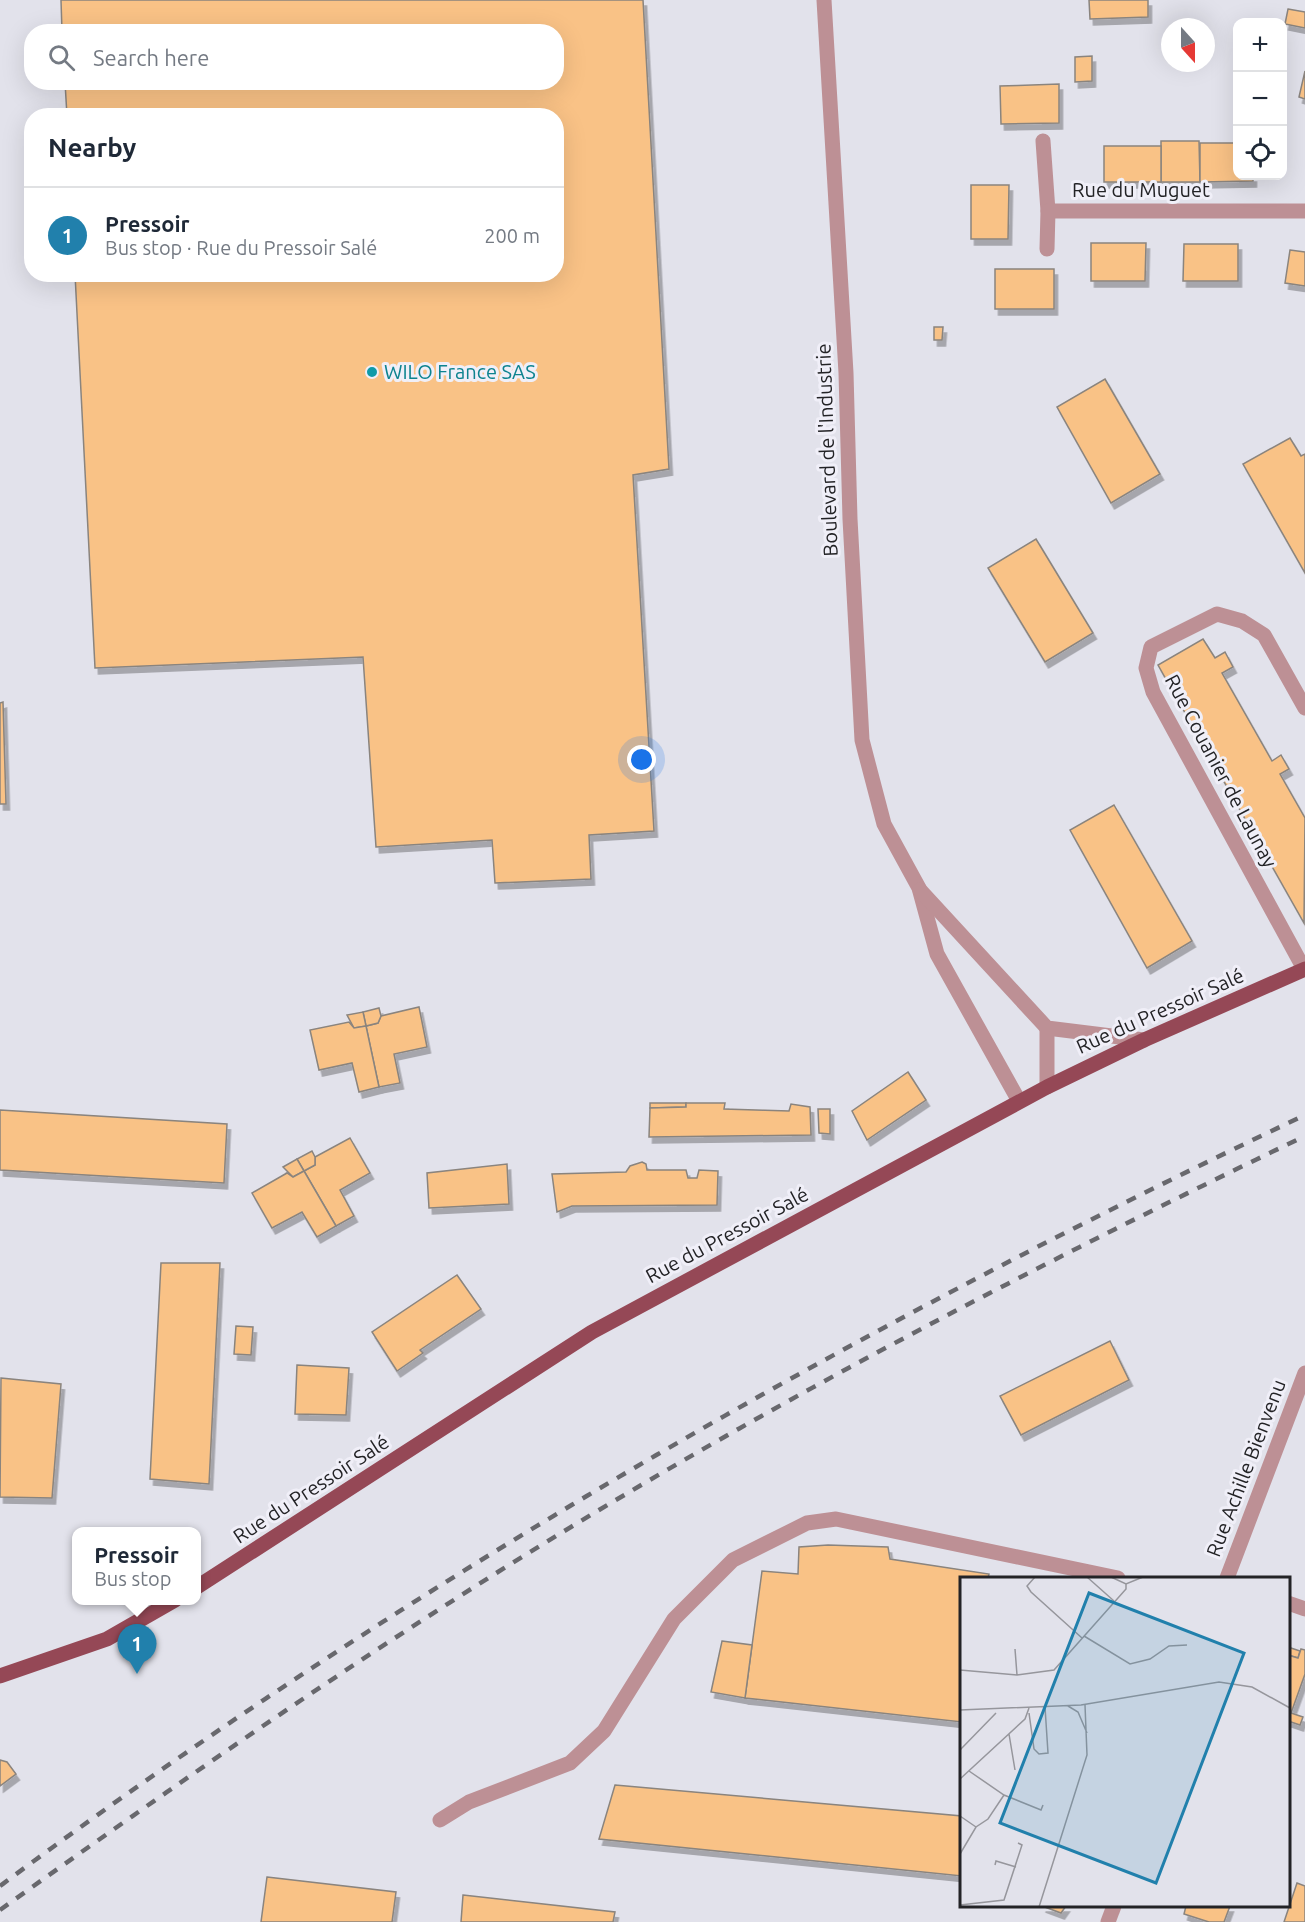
<!DOCTYPE html>
<meta charset="utf-8">
<style>
body{margin:0;font-family:Ubuntu,sans-serif;background:#f2f2f3;color:#1f2937}
.controls{position:absolute;right:18px;top:18px;display:grid;overflow:hidden;border-radius:12px;box-shadow:0 6px 24px #0002}
.controls button{width:54px;height:54px;display:grid;place-items:center;padding:0;border:0;border-bottom:2px solid #e0e1e3;background:#fff;color:#1f2937;font:30px sans-serif}
.compass{position:absolute;left:1161px;top:18px;width:54px;height:54px;border-radius:50%;background:#fff;box-shadow:0 6px 24px #0002;rotate:159deg}
.you{position:absolute;left:642px;top:760px;width:21px;height:21px;margin:-15px;border:4px solid #fff;border-radius:50%;background:#1a73e8;box-shadow:0 0 0 9px #1a73e833}
.badge{display:grid;place-items:center;width:39px;height:39px;border-radius:50%;background:#2180ac;color:#fff;font-size:20px;font-weight:700}
.pin{position:absolute;translate:-50% -50px;filter:drop-shadow(0 2px 3px #0008)}
.pin::after{content:'';position:absolute;top:32px;width:21px;height:18px;background:inherit;clip-path:polygon(0 0,100% 0,50% 100%)}
.popup{position:absolute;left:72px;top:1527px;width:129px;height:78px;box-sizing:border-box;display:grid;place-content:center;border-radius:12px;background:#fff;filter:drop-shadow(0 2px 4px #0005);font-size:20px;white-space:nowrap;color:#747a83}
.popup b{font-size:22px;color:#1f2937}
.popup::after{content:'';position:absolute;left:50%;top:100%;margin-left:-12px;border:12px solid transparent;border-top-color:#fff}
.list{margin:0;padding:0;list-style:none}
h2{display:flex;justify-content:space-between;align-items:center;height:78px;margin:0;padding:0 24px;font-size:26px}
h2 small{font-size:20px;font-weight:400;color:#747a83}
.list li{display:grid;grid-template-columns:39px 1fr auto;gap:18px;align-items:center;box-sizing:border-box;height:96px;padding:0 24px;border-top:2px solid #e0e1e3}
.list b{display:block;font-size:22px;white-space:nowrap}
.list p{margin:0;font-size:20px;white-space:nowrap;color:#747a83}
.list em{font-size:20px;font-style:normal;color:#747a83}
.icon{flex:none;width:33px;height:33px;fill:none;stroke:currentColor;stroke-width:2;stroke-linecap:round;stroke-linejoin:round}
.map{position:relative;flex:none;width:1305px;height:1922px;overflow:hidden}
.search{position:absolute;background:#fff;box-shadow:0 6px 24px #0002;left:24px;top:24px;width:540px;height:66px;display:flex;align-items:center;gap:15px;box-sizing:border-box;padding:0 21px;border-radius:24px;color:#747a83;font-size:22px}
.panel{position:absolute;background:#fff;box-shadow:0 6px 24px #0002;left:24px;top:108px;width:540px;height:174px;border-radius:24px}
.map>svg:first-child{display:block}
.building{fill:#f9c286;stroke:#8a847e;stroke-width:1.5;filter:url(#shadow)}
.lines{fill:none;stroke-linecap:round;stroke-linejoin:round}
.minor{stroke:#bd9095;stroke-width:15}
.major{stroke:#954856;stroke-width:15}
.rail{stroke:#68686d;stroke-width:4.5;stroke-dasharray:10 10;stroke-linecap:butt}
.culture-dot{fill:#0f9aa8;stroke:#f0eff8;stroke-width:2}
.labels{text-anchor:middle;stroke-width:6;stroke-linejoin:round;paint-order:stroke}
.street-label{font-size:20px;fill:#232326;stroke:#f0eff8}
.culture-label{font-size:20px;fill:#0d838f;stroke:#f0eff8;text-anchor:start}
.inset-road{fill:none;stroke:#96969c;stroke-width:1.5}
.view{fill:#2180ac;fill-opacity:0.15;stroke:#2180ac;stroke-width:3}
.inset-edge{fill:none;stroke:#232326;stroke-width:3}
</style>
<div class="map">
<svg width="1305" height="1922" viewBox="0 0 1305 1922">
<defs>
<filter id="shadow"><feDropShadow dx="3.5" dy="6" stdDeviation="0" flood-color="#0004"/></filter>
</defs>
<rect width="100%" height="100%" fill="#e2e2eb"/>
<g class="building">
<polygon points="61,0 643,0 669,469 633,475 654,831 589,835 591,879 495,883 492,840 376,847 363,657 95,668 75,274 556,274 556,116 67,116 65,82 556,82 556,32 62,32"/>
<polygon points="1089,0 1148,0 1148,17 1090,19"/>
<polygon points="1288,9 1305,12 1305,28 1285,24"/>
<polygon points="1092,56 1092,81 1075,82 1075,57"/>
<polygon points="1305,71 1305,99 1299,97"/>
<polygon points="1059,84 1059,123 1001,124 1000,86"/>
<polygon points="1161,141 1199,141 1200,182 1161,182"/>
<polygon points="1200,143 1238,143 1238,176 1253,176 1253,181 1200,182"/>
<rect x="1104" y="146" width="57" height="36"/>
<polygon points="971,185 1009,185 1008,239 971,239"/>
<polygon points="1091,243 1146,243 1145,281 1091,281"/>
<polygon points="1184,244 1238,244 1238,281 1183,281"/>
<polygon points="1290,250 1305,252 1305,286 1285,283"/>
<rect x="995" y="269" width="59" height="40"/>
<polygon points="934,327 943,327 942,340 934,340"/>
<polygon points="1105,379 1160,474 1111,503 1057,407"/>
<polygon points="1290,438 1301,456 1305,454 1305,573 1243,464"/>
<polygon points="1036,539 1093,633 1045,662 988,568"/>
<polygon points="1203,639 1215,658 1225,652 1233,667 1222,673 1272,761 1281,755 1289,769 1280,774 1305,818 1304,923 1158,665"/>
<polygon points="3,702 6,804 0,804 0,703"/>
<polygon points="1114,805 1192,941 1147,968 1070,830"/>
<polygon points="419,1007 427,1047 394,1054 400,1083 379,1087 366,1026 378,1023 381,1016"/>
<polygon points="379,1008 381,1016 378,1023 366,1026 363,1012"/>
<polygon points="363,1012 366,1026 354,1028 347,1015"/>
<polygon points="349,1022 354,1028 366,1026 379,1087 359,1092 352,1063 319,1070 310,1030"/>
<polygon points="908,1072 926,1100 867,1140 852,1111"/>
<polygon points="650,1103 686,1103 686,1107 650,1108"/>
<polygon points="686,1103 725,1103 724,1109 789,1111 791,1104 810,1107 811,1135 649,1137 650,1108 686,1107"/>
<polygon points="818,1109 830,1109 830,1134 819,1133"/>
<polygon points="0,1110 227,1124 224,1183 0,1170"/>
<polygon points="350,1138 370,1173 340,1190 354,1216 336,1226 304,1171 315,1165 315,1157"/>
<polygon points="312,1151 315,1157 315,1165 304,1171 297,1159"/>
<polygon points="297,1159 304,1171 293,1177 283,1167"/>
<polygon points="642,1162 646,1164 647,1170 686,1170 688,1178 697,1178 699,1170 718,1171 717,1205 572,1206 557,1212 552,1174 626,1172 630,1166"/>
<polygon points="507,1164 509,1204 429,1208 427,1173"/>
<polygon points="304,1171 336,1226 317,1237 302,1212 272,1228 252,1193 287,1173 293,1177"/>
<polygon points="161,1263 220,1263 209,1484 150,1479"/>
<polygon points="457,1275 481,1309 420,1350 423,1353 397,1371 372,1332"/>
<polygon points="236,1326 253,1327 251,1355 234,1354"/>
<polygon points="1110,1341 1129,1380 1021,1435 1000,1396"/>
<polygon points="297,1365 349,1368 346,1415 295,1414"/>
<polygon points="1,1378 61,1384 52,1498 0,1497"/>
<polygon points="828,1545 888,1547 890,1559 989,1574 988,1578 962,1578 962,1722 745,1698 762,1571 798,1574 799,1547"/>
<polygon points="722,1641 752,1645 745,1698 711,1692"/>
<polygon points="1288,1647 1300,1651 1298,1658 1288,1655"/>
<polygon points="1301,1649 1305,1650 1305,1674 1291,1713 1303,1717 1300,1725 1288,1721 1288,1655 1298,1658"/>
<polygon points="0,1760 7,1762 16,1774 0,1786"/>
<polygon points="615,1785 962,1816 962,1876 599,1839"/>
<polygon points="267,1877 396,1892 392,1922 261,1922"/>
<polygon points="1297,1883 1305,1886 1305,1922 1284,1922"/>
<polygon points="463,1895 615,1912 613,1922 461,1922"/>
<polygon points="1042,1906 1066,1906 1061,1913"/>
<polygon points="1186,1906 1230,1906 1224,1922 1209,1922 1184,1914"/>
</g>
<g class="lines">
<g class="minor">
<polyline points="824,0 846,373 850,519 862,740 884,824 919,888 937,954 1019,1101"/>
<polyline points="1043,141 1048,211"/>
<polyline points="1047,249 1048,211 1305,211"/>
<polyline points="920,890 1047,1028 1144,1040"/>
<polyline points="1304,969 1153,692 1146,668 1151,647 1217,614 1242,621 1264,635 1305,708"/>
<polyline points="1047,1028 1047,1087"/>
<polyline points="1227,1578 1305,1373"/>
<polyline points="1288,1603 1305,1609"/>
<polyline points="440,1820 469,1802 570,1763 604,1731 674,1619 733,1560 807,1523 836,1519 1118,1578"/>
<polyline points="1108,1922 1114,1906"/>
</g>
<g class="major">
<polyline points="197,1587 592,1332 1047,1087 1144,1040 1305,969"/>
<polyline points="0,1676 107,1639 175,1600"/>
</g>
<g class="rail">
<path d="M0,1886C406,1584 849,1331 1305,1115"/>
<path d="M0,1910C151,1802 303,1696 460,1596C731,1423 1016,1275 1305,1136"/>
</g>
</g>
<circle class="culture-dot" cx="372" cy="372" r="6"/>
<g class="labels">
<g class="street-label">
<text x="1141" y="197">Rue du Muguet</text>
<text transform="translate(827 450) rotate(-92)" y="7">Boulevard de l'Industrie</text>
<text transform="translate(1221 771) rotate(62)" y="7">Rue Couanier de Launay</text>
<text transform="translate(1160 1011) rotate(-24)" y="7">Rue du Pressoir Salé</text>
<text transform="translate(727 1235) rotate(-28)" y="7">Rue du Pressoir Salé</text>
<text transform="translate(1246 1468) rotate(-69)" y="7">Rue Achille Bienvenu</text>
<text transform="translate(311 1489) rotate(-33)" y="7">Rue du Pressoir Salé</text>
</g>
<g class="culture-label">
<text x="384" y="379">WILO France SAS</text>
</g>
</g>
<g transform="translate(960 1577)">
<rect width="330" height="330" fill="#e2e2eb"/>
<path class="inset-road" d="M75,0L67,9L71,15L122,61M127,0L154,24M151,0L166,7L183,0M124,59L170,87L190,82L209,69L227,68M55,72L57,98M0,93L57,98L94,93L166,12V7M108,129L118,135L127,156M0,133L121,128L259,105L292,110L330,131M69,136L74,172L79,177L88,176L85,130M49,157L55,193M0,173L36,136M9,194L44,218L81,233L83,228M0,202L65,142L69,131M0,239L16,250M0,277L16,250L28,242L44,218M35,288L36,284L56,290M0,328L44,323L62,268L58,266M79,330L127,178L125,128"/>
<path class="view" d="M129,16L284,76L196,306L40,246Z"/>
<rect width="330" height="330" class="inset-edge"/>
</g>
</svg>
<div class="controls">
<button>+</button>
<button>−</button>
<button><svg class="icon" aria-label="locate" viewBox="0 0 24 24"><circle cx="12" cy="12" r="6"/><path d="M12 2v4M12 18v4M2 12h4M18 12h4"/></svg></button>
</div>
<svg class="compass" viewBox="-18 -18 36 36"><path d="M0-13l5 13h-10z" fill="#e53935"/><path d="M0 13l5-13h-10z" fill="#747a83"/></svg>
<div class="you"></div>
<div class="pin badge" style="left:137px;top:1674px">1</div>
<div class="popup"><b>Pressoir</b>Bus stop</div>
<div class="search"><svg class="icon" aria-label="search" viewBox="0 0 24 24"><circle cx="10" cy="10" r="6"/><path d="M15 15l6 6"/></svg>Search here</div>
<section class="panel">
<h2>Nearby<small></small></h2>
<ul class="list">
<li><span class="badge">1</span><div><b>Pressoir</b><p>Bus stop · Rue du Pressoir Salé</p></div><em>200 m</em></li>
</ul>
</section>
</div>
